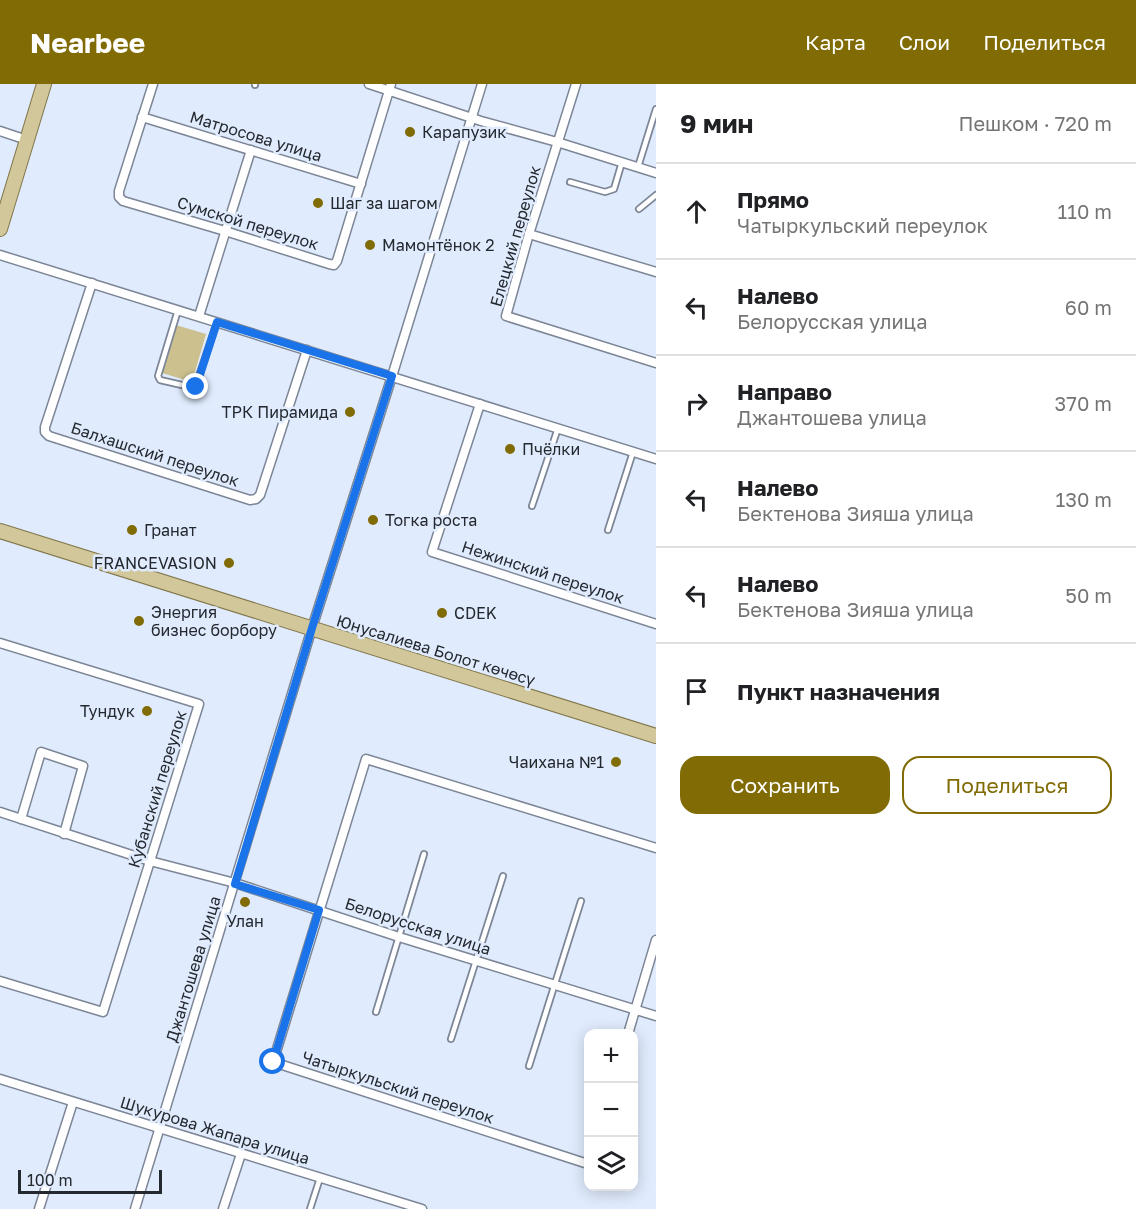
<!DOCTYPE html>
<html lang="ru">
<meta charset="utf-8">
<style>
body{margin:0;font-family:"Golos Text",sans-serif;background:#f6f6f6;color:#202124}
.controls{position:absolute;right:18px;bottom:18px;display:grid;overflow:hidden;border-radius:12px;box-shadow:0 3px 15px #0003}
.controls button{width:54px;height:54px;display:grid;place-items:center;padding:0;border:0;border-bottom:2px solid #e0e0e0;background:#fff;color:#202124;font:30px sans-serif}
.scale{position:absolute;left:18px;bottom:15px;width:144px;box-sizing:border-box;padding-left:6px;border:3px solid #24282f;border-top:0;font-size:16px;line-height:21px;white-space:nowrap;color:#24282f;-webkit-text-stroke:4px #e0ebfd;paint-order:stroke}
.stop{position:absolute;width:18px;height:18px;margin:-14px;border:4px solid #1a73e8;border-radius:50%;background:#fff}
.stop.end{background:#1a73e8;border-color:#fff;box-shadow:0 2px 6px #0008}
.list{margin:0;padding:0;list-style:none}
h2{display:flex;justify-content:space-between;align-items:center;height:78px;margin:0;padding:0 24px;font-size:26px}
h2 small{font-size:20px;font-weight:400;color:#757577}
.list li{display:grid;grid-template-columns:39px 1fr auto;gap:18px;align-items:center;box-sizing:border-box;height:96px;padding:0 24px;border-top:2px solid #e0e0e0}
.list b{display:block;font-size:22px;white-space:nowrap}
.list p{margin:0;font-size:20px;white-space:nowrap;color:#757577}
.list em{font-size:20px;font-style:normal;color:#757577}
.actions{display:flex;gap:12px;padding:18px 24px}
.actions a{flex:1;padding:14px 0;border:2px solid #806b05;border-radius:18px;text-align:center;font-size:21px;color:#806b05}
.actions .main{background:#806b05;color:#fff}
.icon{flex:none;width:33px;height:33px;fill:none;stroke:currentColor;stroke-width:2;stroke-linecap:round;stroke-linejoin:round}
.map{position:relative;flex:none;width:656px;height:1125px;overflow:hidden}
header{display:flex;align-items:center;gap:36px;box-sizing:border-box;height:84px;padding:0 30px;background:#806b05;color:#fff}
header strong{font-size:28px}
nav{display:flex;gap:33px;margin-inline-start:auto;font-size:21px}
main{display:flex}
aside{flex:1;background:#fff}
.map>svg:first-child{display:block}
.green{fill:#ccc08f}
.lines{fill:none;stroke-linecap:round;stroke-linejoin:round}
.lane-casing{stroke:#7c8696;stroke-width:8}
.street-casing{stroke:#7c8696;stroke-width:11}
.primary-casing{stroke:#81774a;stroke-width:16}
.lane{stroke:#fff;stroke-width:4.5}
.street{stroke:#fff;stroke-width:8}
.primary{stroke:#d1c79b;stroke-width:14}
.route{stroke:#1a73e8;stroke-width:8}
.poi-dot{fill:#806b05;stroke:#e0ebfd;stroke-width:2}
.labels{text-anchor:middle;stroke-width:5;stroke-linejoin:round;paint-order:stroke}
.poi-label{font-size:16px;fill:#24282f;stroke:#e0ebfd;text-anchor:start}
.street-label{font-size:16px;fill:#24282f;stroke:#e0ebfd}
</style>
<header>
<strong>Nearbee</strong>
<nav><a>Карта</a><a>Слои</a><a>Поделиться</a></nav>
</header>
<main>
<div class="map">
<svg width="656" height="1125" viewBox="0 0 656 1125">
<rect width="100%" height="100%" fill="#e0ebfd"/>
<polygon class="green" points="176,241 206,250 192,298 162,289"/>
<g class="lines">
<defs>
<g id="lane">
<polyline points="255,1 255,0"/>
<polyline points="638,83 656,25"/>
<polyline points="570,98 605,108 614,105 622,78"/>
<polyline points="639,125 656,111"/>
<polyline points="178,226 158,292 160,296 195,304 217,238"/>
<polyline points="532,422 558,344"/>
<polyline points="608,446 633,368"/>
<polyline points="376,928 424,770"/>
<polyline points="451,955 503,792"/>
<polyline points="529,982 581,817"/>
<polyline points="310,1125 320,1094"/>
</g>
<g id="street">
<polyline points="153,0 119,107 119,113 123,117 225,147 329,180 334,181 337,177 391,0"/>
<polyline points="369,0 481,37 557,58 656,89"/>
<polyline points="576,0 529,150 506,232 656,279"/>
<polyline points="142,33 361,100"/>
<polyline points="0,47 27,56"/>
<polyline points="529,150 656,188"/>
<polyline points="0,171 656,375"/>
<polyline points="92,199 45,343 45,348 49,352 250,416 256,415 260,411 307,266"/>
<polyline points="199,232 251,66"/>
<polyline points="480,320 432,468 656,540"/>
<polyline points="0,559 199,620 103,928 0,897"/>
<polyline points="0,728 150,777 235,799 399,853 656,932"/>
<polyline points="21,735 41,668 83,682 64,750"/>
<polyline points="628,950 656,856"/>
<polyline points="0,995 422,1125"/>
<polyline points="588,1077 588,1080 273,978 366,675 656,764"/>
<polyline points="39,1125 73,1018"/>
<polyline points="135,1125 312,544 393,289 482,0"/>
<polyline points="223,1125 241,1070"/>
</g>
<g id="primary">
<polyline points="0,145 44,0"/>
<polyline points="0,447 656,652"/>
</g>
</defs>
<use href="#lane" class="lane-casing"/>
<use href="#street" class="street-casing"/>
<use href="#primary" class="primary-casing"/>
<use href="#lane" class="lane"/>
<use href="#street" class="street"/>
<use href="#primary" class="primary"/>
</g>
<g class="lines">
<polyline class="route" points="196,303 217,238 392,292 312,544 235,800 319,826 273,978"/>
</g>
<g class="poi-dot">
<circle cx="410" cy="48" r="6"/>
<circle cx="318" cy="119" r="6"/>
<circle cx="370" cy="161" r="6"/>
<circle cx="350" cy="328" r="6"/>
<circle cx="510" cy="365" r="6"/>
<circle cx="373" cy="436" r="6"/>
<circle cx="132" cy="446" r="6"/>
<circle cx="229" cy="479" r="6"/>
<circle cx="442" cy="529" r="6"/>
<circle cx="139" cy="537" r="6"/>
<circle cx="147" cy="627" r="6"/>
<circle cx="616" cy="678" r="6"/>
<circle cx="245" cy="818" r="6"/>
</g>
<g class="labels">
<g class="poi-label">
<text x="422" y="54">Карапузик</text>
<text x="330" y="125">Шаг за шагом</text>
<text x="382" y="167">Мамонтёнок 2</text>
<text x="338" y="334" text-anchor="end">ТРК Пирамида</text>
<text x="522" y="371">Пчёлки</text>
<text x="385" y="442">Тогка роста</text>
<text x="144" y="452">Гранат</text>
<text x="217" y="485" text-anchor="end">FRANCEVASION</text>
<text x="151" y="534">Энергия<tspan x="151" dy="18">бизнес борбору</tspan></text>
<text x="454" y="535">CDEK</text>
<text x="135" y="633" text-anchor="end">Тундук</text>
<text x="604" y="684" text-anchor="end">Чаихана №1</text>
<text x="245" y="843" text-anchor="middle">Улан</text>
</g>
<g class="street-label">
<text transform="translate(256 52) rotate(17)" y="6">Матросова улица</text>
<text transform="translate(248 139) rotate(17)" y="6">Сумской переулок</text>
<text transform="translate(515 152) rotate(-74)" y="6">Елецкий переулок</text>
<text transform="translate(155 370) rotate(18)" y="6">Балхашский переулок</text>
<text transform="translate(543 488) rotate(18)" y="6">Нежинский переулок</text>
<text transform="translate(436 566) rotate(17)" y="6">Юнусалиева Болот көчөсү</text>
<text transform="translate(157 705) rotate(-73)" y="6">Кубанский переулок</text>
<text transform="translate(418 842) rotate(18)" y="6">Белорусская улица</text>
<text transform="translate(193 885) rotate(-73)" y="6">Джантошева улица</text>
<text transform="translate(398 1003) rotate(18)" y="6">Чатыркульский переулок</text>
<text transform="translate(215 1046) rotate(17)" y="6">Шукурова Жапара улица</text>
</g>
</g>
</svg>
<div class="controls">
<button>+</button>
<button>−</button>
<button><svg class="icon" aria-label="layers" viewBox="0 0 24 24"><path d="M12 4l9 5-9 5-9-5zM3 14l9 5 9-5"/></svg></button>
</div>
<div class="scale">100 m</div>
<div class="stop" style="left:273px;top:978px"></div>
<div class="stop end" style="left:196px;top:303px"></div>
</div>
<aside>
<h2>9 мин<small>Пешком · 720 m</small></h2>
<ul class="list">
<li><svg class="icon" aria-label="ahead" viewBox="0 0 24 24"><path d="M12 20V5M6 11l6-6 6 6"/></svg><div><b>Прямо</b><p>Чатыркульский переулок</p></div><em>110 m</em></li>
<li><svg class="icon" aria-label="left" viewBox="0 0 24 24"><path d="M17 20v-9H6M10 6l-5 5 5 5"/></svg><div><b>Налево</b><p>Белорусская улица</p></div><em>60 m</em></li>
<li><svg class="icon" aria-label="right" viewBox="0 0 24 24"><path d="M7 20v-9h11M14 6l5 5-5 5"/></svg><div><b>Направо</b><p>Джантошева улица</p></div><em>370 m</em></li>
<li><svg class="icon" aria-label="left" viewBox="0 0 24 24"><path d="M17 20v-9H6M10 6l-5 5 5 5"/></svg><div><b>Налево</b><p>Бектенова Зияша улица</p></div><em>130 m</em></li>
<li><svg class="icon" aria-label="left" viewBox="0 0 24 24"><path d="M17 20v-9H6M10 6l-5 5 5 5"/></svg><div><b>Налево</b><p>Бектенова Зияша улица</p></div><em>50 m</em></li>
<li><svg class="icon" aria-label="arrive" viewBox="0 0 24 24"><path d="M6 21V4h12l-3 4 3 4H6"/></svg><div><b>Пункт назначения</b></div></li>
</ul>
<div class="actions"><a class="main">Сохранить</a><a>Поделиться</a></div>
</aside>
</main>
